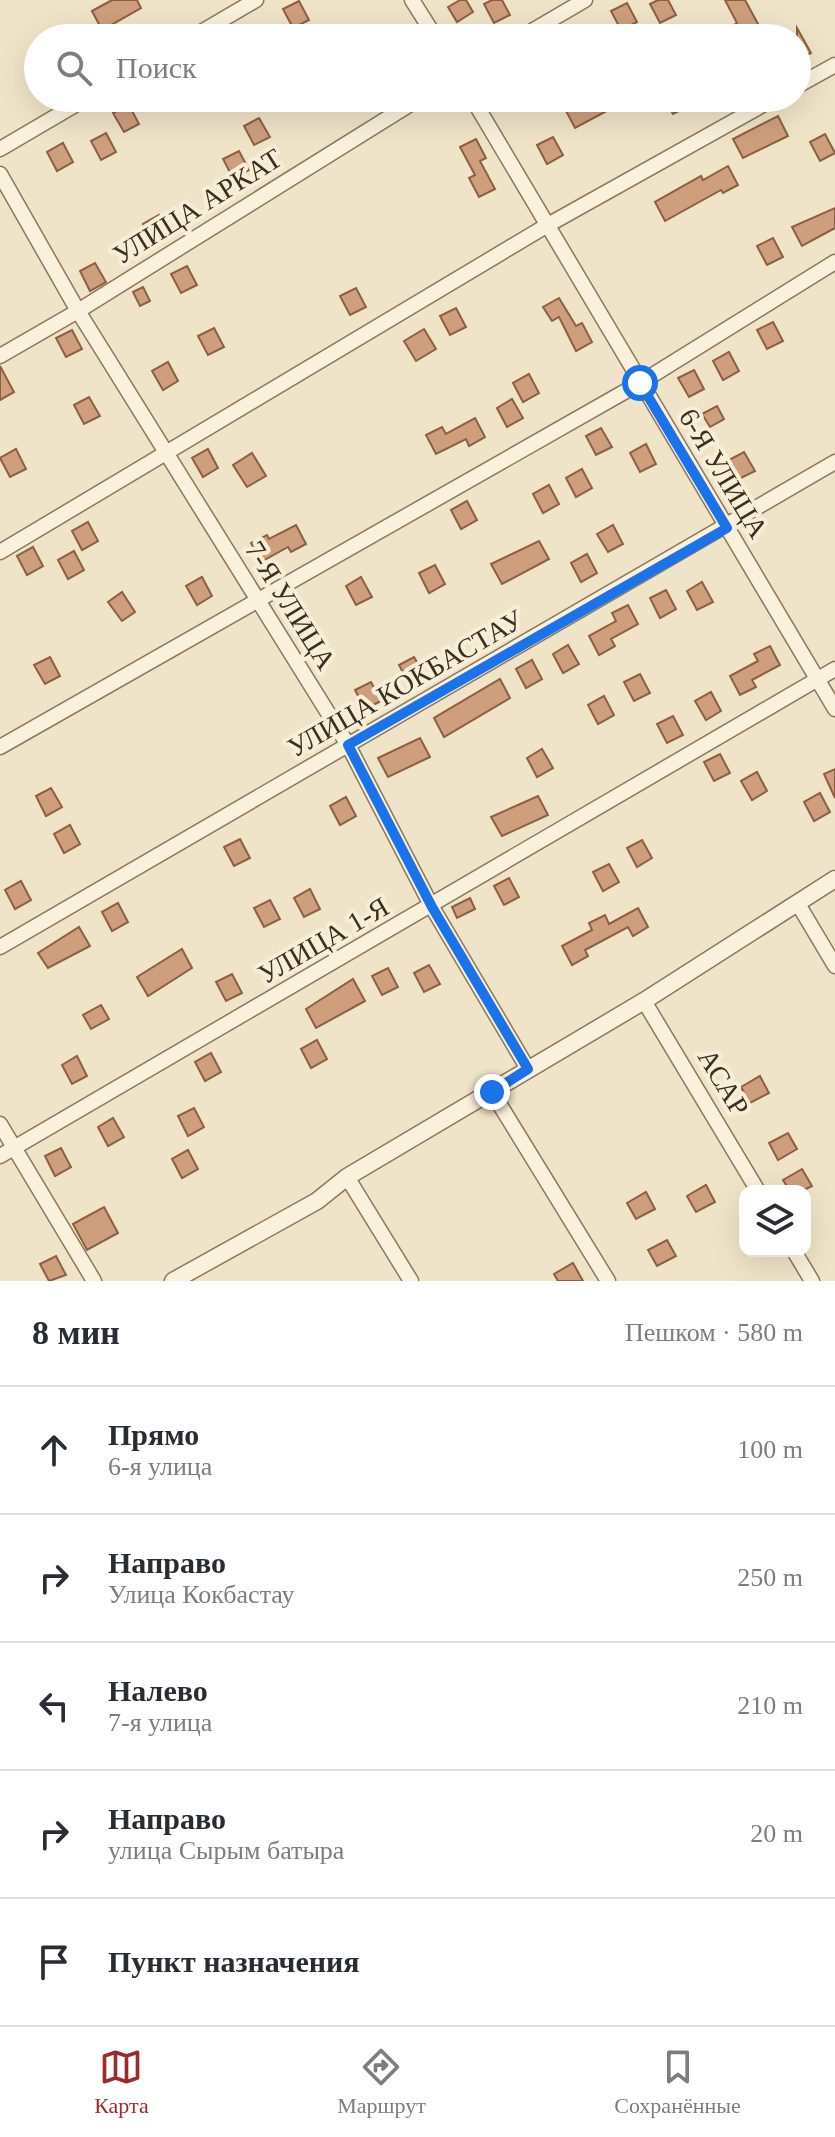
<!DOCTYPE html>
<html lang="ru">
<meta charset="utf-8">
<style>
body{margin:0;font-family:Georgia,serif;background:#f2f2f3;color:#2b2b33}
.controls{position:absolute;right:24px;bottom:24px;display:grid;overflow:hidden;border-radius:16px;box-shadow:0 8px 32px #0002}
.controls button{width:72px;height:72px;display:grid;place-items:center;padding:0;border:0;border-bottom:2px solid #e1e1e2;background:#fff;color:#2b2b33;font:40px sans-serif}
.stop{position:absolute;width:24px;height:24px;margin:-18px;border:6px solid #1a73e8;border-radius:50%;background:#fff}
.stop.end{background:#1a73e8;border-color:#fff;box-shadow:0 2px 8px #0008}
.list{margin:0;padding:0;list-style:none}
h2{display:flex;justify-content:space-between;align-items:center;height:104px;margin:0;padding:0 32px;font-size:34px}
h2 small{font-size:26px;font-weight:400;color:#7c7c81}
.list li{display:grid;grid-template-columns:52px 1fr auto;gap:24px;align-items:center;box-sizing:border-box;height:128px;padding:0 32px;border-top:2px solid #e1e1e2}
.list b{display:block;font-size:30px;white-space:nowrap}
.list p{margin:0;font-size:26px;white-space:nowrap;color:#7c7c81}
.list em{font-size:26px;font-style:normal;color:#7c7c81}
.icon{flex:none;width:44px;height:44px;fill:none;stroke:currentColor;stroke-width:2;stroke-linecap:round;stroke-linejoin:round}
.map{position:relative;flex:none;width:835px;height:1281px;overflow:hidden}
.search{position:absolute;background:#fff;box-shadow:0 8px 32px #0002;left:24px;right:24px;top:24px;height:88px;display:flex;align-items:center;gap:20px;box-sizing:border-box;padding:0 28px;border-radius:44px;color:#7c7c81;font-size:30px}
.sheet{height:744px;background:#fff}
nav{display:flex;justify-content:space-around;align-items:center;box-sizing:border-box;height:112px;border-top:2px solid #e1e1e2;background:#fff;font-size:22px;color:#7c7c81}
nav a{display:grid;justify-items:center;gap:4px}
nav .on{color:#9e2a2b}
.map>svg:first-child{display:block}
.building{fill:#cf9f7d;stroke:#8d5f41;stroke-width:2}
.lines{fill:none;stroke-linecap:round;stroke-linejoin:round}
.minor-casing{stroke:#8d765c;stroke-width:17}
.tertiary-casing{stroke:#8d765c;stroke-width:19}
.minor{stroke:#faf1dc;stroke-width:14}
.tertiary{stroke:#faf1dc;stroke-width:16}
.route{stroke:#1a73e8;stroke-width:10}
.labels{text-anchor:middle;stroke-width:8;stroke-linejoin:round;paint-order:stroke}
.street-label{font-size:28px;fill:#3d2e20;stroke:#f7eed8}
</style>
<div class="map">
<svg width="835" height="1281" viewBox="0 0 835 1281">
<rect width="100%" height="100%" fill="#f0e4c8"/>
<g class="building">
<polygon points="112,0 137,0 141,8 102,30 92,11"/>
<polygon points="460,0 466,0 473,12 457,22 448,7"/>
<polygon points="492,0 502,0 510,15 494,23 484,4"/>
<polygon points="658,0 668,0 676,15 660,23 650,4"/>
<polygon points="725,0 745,0 763,33 754,38 711,38 737,23"/>
<polygon points="299,1 309,20 293,28 283,9"/>
<polygon points="627,3 637,22 621,30 611,11"/>
<polygon points="405,27 411,38 384,38"/>
<polygon points="797,28 811,53 797,60"/>
<polygon points="148,98 176,98 154,110"/>
<polygon points="585,98 631,98 575,128 565,109"/>
<polygon points="664,98 685,98 689,106 673,114"/>
<polygon points="129,105 139,124 124,132 113,113"/>
<polygon points="778,116 788,136 743,158 733,139"/>
<polygon points="259,118 270,137 254,145 244,126"/>
<polygon points="106,133 116,152 101,160 91,141"/>
<polygon points="825,134 835,153 820,161 810,142"/>
<polygon points="553,137 563,155 547,164 537,145"/>
<polygon points="476,139 486,158 480,161 495,189 479,197 469,178 475,175 460,147"/>
<polygon points="63,143 73,162 57,171 47,152"/>
<polygon points="239,151 249,170 233,178 223,159"/>
<polygon points="728,166 738,185 723,193 721,190 665,221 655,202 701,176 703,180"/>
<polygon points="835,208 835,228 802,246 792,227"/>
<polygon points="159,215 169,234 153,243 143,224"/>
<polygon points="773,238 783,257 767,265 757,246"/>
<polygon points="95,263 106,282 90,291 80,271"/>
<polygon points="187,266 197,285 181,293 171,274"/>
<polygon points="143,287 150,301 140,306 133,292"/>
<polygon points="356,288 366,307 350,315 340,296"/>
<polygon points="559,298 576,326 582,323 592,342 576,351 559,317 552,321 543,307"/>
<polygon points="456,308 466,327 450,335 440,316"/>
<polygon points="773,322 783,341 767,349 757,330"/>
<polygon points="214,328 224,347 208,355 198,336"/>
<polygon points="424,329 436,349 416,361 404,341"/>
<polygon points="72,330 82,349 66,357 56,338"/>
<polygon points="729,352 739,371 723,380 713,361"/>
<polygon points="168,362 178,381 163,390 152,371"/>
<polygon points="0,366 14,392 0,400"/>
<polygon points="694,370 704,389 689,397 678,378"/>
<polygon points="529,374 539,393 523,402 513,383"/>
<polygon points="89,397 100,416 84,424 74,405"/>
<polygon points="512,399 523,418 507,427 497,408"/>
<polygon points="717,406 724,419 710,427 702,414"/>
<polygon points="475,418 485,437 469,446 466,439 436,454 426,435 442,427 446,434"/>
<polygon points="601,428 612,447 596,455 586,436"/>
<polygon points="646,444 656,464 640,472 630,453"/>
<polygon points="16,449 26,469 10,477 0,458"/>
<polygon points="208,449 218,468 203,477 192,458"/>
<polygon points="744,452 755,471 739,479 729,460"/>
<polygon points="252,453 266,476 247,487 233,465"/>
<polygon points="582,469 592,488 576,497 566,478"/>
<polygon points="549,485 559,504 543,513 533,494"/>
<polygon points="467,501 477,520 461,529 451,510"/>
<polygon points="88,522 98,541 82,550 72,531"/>
<polygon points="296,525 306,544 291,552 288,547 261,562 251,543 267,535 269,539"/>
<polygon points="613,525 623,544 608,552 597,534"/>
<polygon points="539,541 549,559 502,584 491,564"/>
<polygon points="33,547 43,566 27,575 17,556"/>
<polygon points="74,551 84,570 68,579 58,560"/>
<polygon points="587,554 597,573 581,582 571,563"/>
<polygon points="435,565 445,584 429,593 419,573"/>
<polygon points="202,577 212,596 197,605 186,586"/>
<polygon points="361,577 372,597 356,605 346,586"/>
<polygon points="702,582 713,602 697,610 687,591"/>
<polygon points="666,590 676,609 660,618 650,598"/>
<polygon points="122,592 135,612 122,621 108,602"/>
<polygon points="298,598 308,617 293,625 282,606"/>
<polygon points="628,605 638,624 611,639 615,646 599,655 589,636 616,621 612,613"/>
<polygon points="568,645 579,664 563,673 553,654"/>
<polygon points="770,646 780,665 752,680 756,687 740,695 730,676 758,661 754,654"/>
<polygon points="50,657 60,676 45,684 34,665"/>
<polygon points="414,657 425,676 409,684 399,665"/>
<polygon points="532,660 542,679 526,688 516,669"/>
<polygon points="640,674 650,693 634,701 624,682"/>
<polygon points="500,679 510,698 444,737 434,718"/>
<polygon points="371,682 381,701 365,709 355,690"/>
<polygon points="711,692 721,711 706,720 695,701"/>
<polygon points="604,696 614,715 598,724 588,705"/>
<polygon points="673,716 683,735 667,743 657,724"/>
<polygon points="420,738 430,757 388,777 378,758"/>
<polygon points="542,749 553,768 537,777 527,758"/>
<polygon points="720,754 730,773 714,781 704,762"/>
<polygon points="835,769 835,798 824,774"/>
<polygon points="757,772 767,791 752,800 741,781"/>
<polygon points="51,788 62,807 46,816 36,796"/>
<polygon points="820,793 830,812 814,821 804,802"/>
<polygon points="538,796 548,815 502,836 491,817"/>
<polygon points="346,797 356,816 340,825 330,806"/>
<polygon points="70,825 80,844 64,853 54,834"/>
<polygon points="240,839 250,858 234,866 224,847"/>
<polygon points="642,840 652,858 637,867 627,848"/>
<polygon points="609,864 619,882 603,891 593,872"/>
<polygon points="509,878 519,897 504,905 494,886"/>
<polygon points="21,881 31,900 15,909 5,890"/>
<polygon points="310,889 320,909 304,917 294,898"/>
<polygon points="470,898 475,909 457,918 452,907"/>
<polygon points="270,900 280,919 264,927 254,908"/>
<polygon points="118,903 128,922 112,931 102,912"/>
<polygon points="638,908 648,927 633,936 628,927 585,950 588,956 572,965 562,946 592,930 589,923 605,915 609,924"/>
<polygon points="79,927 90,946 48,968 38,953"/>
<polygon points="182,949 192,968 148,996 137,977"/>
<polygon points="429,965 440,984 424,992 414,973"/>
<polygon points="388,968 398,987 382,995 372,976"/>
<polygon points="232,974 242,993 226,1001 216,982"/>
<polygon points="353,979 365,1001 316,1028 306,1009"/>
<polygon points="101,1005 109,1019 91,1029 83,1015"/>
<polygon points="317,1040 327,1059 311,1068 301,1049"/>
<polygon points="211,1053 221,1072 205,1081 195,1062"/>
<polygon points="77,1056 87,1076 72,1084 62,1065"/>
<polygon points="760,1076 769,1093 750,1103 741,1087"/>
<polygon points="194,1108 204,1127 188,1136 178,1116"/>
<polygon points="113,1118 124,1137 108,1146 98,1127"/>
<polygon points="788,1133 797,1149 778,1160 769,1143"/>
<polygon points="61,1148 71,1167 55,1176 45,1156"/>
<polygon points="188,1150 198,1169 182,1178 172,1159"/>
<polygon points="802,1169 812,1186 802,1191 790,1191 783,1180"/>
<polygon points="706,1185 715,1202 696,1212 687,1196"/>
<polygon points="646,1192 655,1209 636,1219 627,1203"/>
<polygon points="104,1207 118,1233 87,1250 73,1224"/>
<polygon points="667,1240 676,1256 657,1266 648,1250"/>
<polygon points="56,1256 66,1275 49,1281 40,1264"/>
<polygon points="573,1263 583,1281 558,1281 554,1274"/>
</g>
<g class="lines">
<defs>
<g id="minor">
<polyline points="412,0 436,38"/>
<polyline points="191,38 256,0"/>
<polyline points="520,38 585,0"/>
<polyline points="797,86 835,65"/>
<polyline points="472,98 835,709"/>
<polyline points="0,149 87,98"/>
<polyline points="0,174 78,311 348,745 432,907 528,1069"/>
<polyline points="0,356 78,311 420,98"/>
<polyline points="0,552 546,226 775,98"/>
<polyline points="0,747 640,383 835,262"/>
<polyline points="798,904 835,966"/>
<polyline points="0,947 835,462"/>
<polyline points="644,1001 758,1191"/>
<polyline points="492,1092 608,1281"/>
<polyline points="0,1124 94,1281"/>
<polyline points="0,1156 835,669"/>
<polyline points="347,1177 411,1281"/>
<polyline points="794,1251 812,1281"/>
</g>
<polyline id="tertiary" points="173,1281 317,1201 347,1177 644,1001 835,879"/>
</defs>
<use href="#minor" class="minor-casing"/>
<use href="#tertiary" class="tertiary-casing"/>
<use href="#minor" class="minor"/>
<use href="#tertiary" class="tertiary"/>
</g>
<g class="lines">
<polyline class="route" points="492,1092 528,1069 432,907 348,745 727,528 640,383"/>
</g>
<g class="labels">
<g class="street-label">
<text transform="translate(197 206) rotate(-32)" y="10">УЛИЦА АРКАТ</text>
<text transform="translate(724 473) rotate(59)" y="10">6-Я УЛИЦА</text>
<text transform="translate(291 605) rotate(58)" y="10">7-Я УЛИЦА</text>
<text transform="translate(405 683) rotate(-30)" y="10">УЛИЦА КОКБАСТАУ</text>
<text transform="translate(323 940) rotate(-30)" y="10">УЛИЦА 1-Я</text>
<text transform="translate(724 1082) rotate(59)" y="10">АСАР</text>
</g>
</g>
</svg>
<div class="controls">
<button><svg class="icon" aria-label="layers" viewBox="0 0 24 24"><path d="M12 4l9 5-9 5-9-5zM3 14l9 5 9-5"/></svg></button>
</div>
<div class="stop" style="left:640px;top:383px"></div>
<div class="stop end" style="left:492px;top:1092px"></div>
<div class="search"><svg class="icon" aria-label="search" viewBox="0 0 24 24"><circle cx="10" cy="10" r="6"/><path d="M15 15l6 6"/></svg>Поиск</div>
</div>
<section class="sheet">
<h2>8 мин<small>Пешком · 580 m</small></h2>
<ul class="list">
<li><svg class="icon" aria-label="ahead" viewBox="0 0 24 24"><path d="M12 20V5M6 11l6-6 6 6"/></svg><div><b>Прямо</b><p>6-я улица</p></div><em>100 m</em></li>
<li><svg class="icon" aria-label="right" viewBox="0 0 24 24"><path d="M7 20v-9h11M14 6l5 5-5 5"/></svg><div><b>Направо</b><p>Улица Кокбастау</p></div><em>250 m</em></li>
<li><svg class="icon" aria-label="left" viewBox="0 0 24 24"><path d="M17 20v-9H6M10 6l-5 5 5 5"/></svg><div><b>Налево</b><p>7-я улица</p></div><em>210 m</em></li>
<li><svg class="icon" aria-label="right" viewBox="0 0 24 24"><path d="M7 20v-9h11M14 6l5 5-5 5"/></svg><div><b>Направо</b><p>улица Сырым батыра</p></div><em>20 m</em></li>
<li><svg class="icon" aria-label="arrive" viewBox="0 0 24 24"><path d="M6 21V4h12l-3 4 3 4H6"/></svg><div><b>Пункт назначения</b></div></li>
</ul>
</section>
<nav>
<a class="on"><svg class="icon" aria-label="map" viewBox="0 0 24 24"><path d="M3 6l6-2 6 2 6-2v14l-6 2-6-2-6 2zM9 4v14M15 6v14"/></svg>Карта</a>
<a><svg class="icon" aria-label="directions" viewBox="0 0 24 24"><path d="M12 3l9 9-9 9-9-9zM9 14v-3h6M13 9l2 2-2 2"/></svg>Маршрут</a>
<a><svg class="icon" aria-label="saved" viewBox="0 0 24 24"><path d="M7 4h10v16l-5-4-5 4z"/></svg>Сохранённые</a>
</nav>
